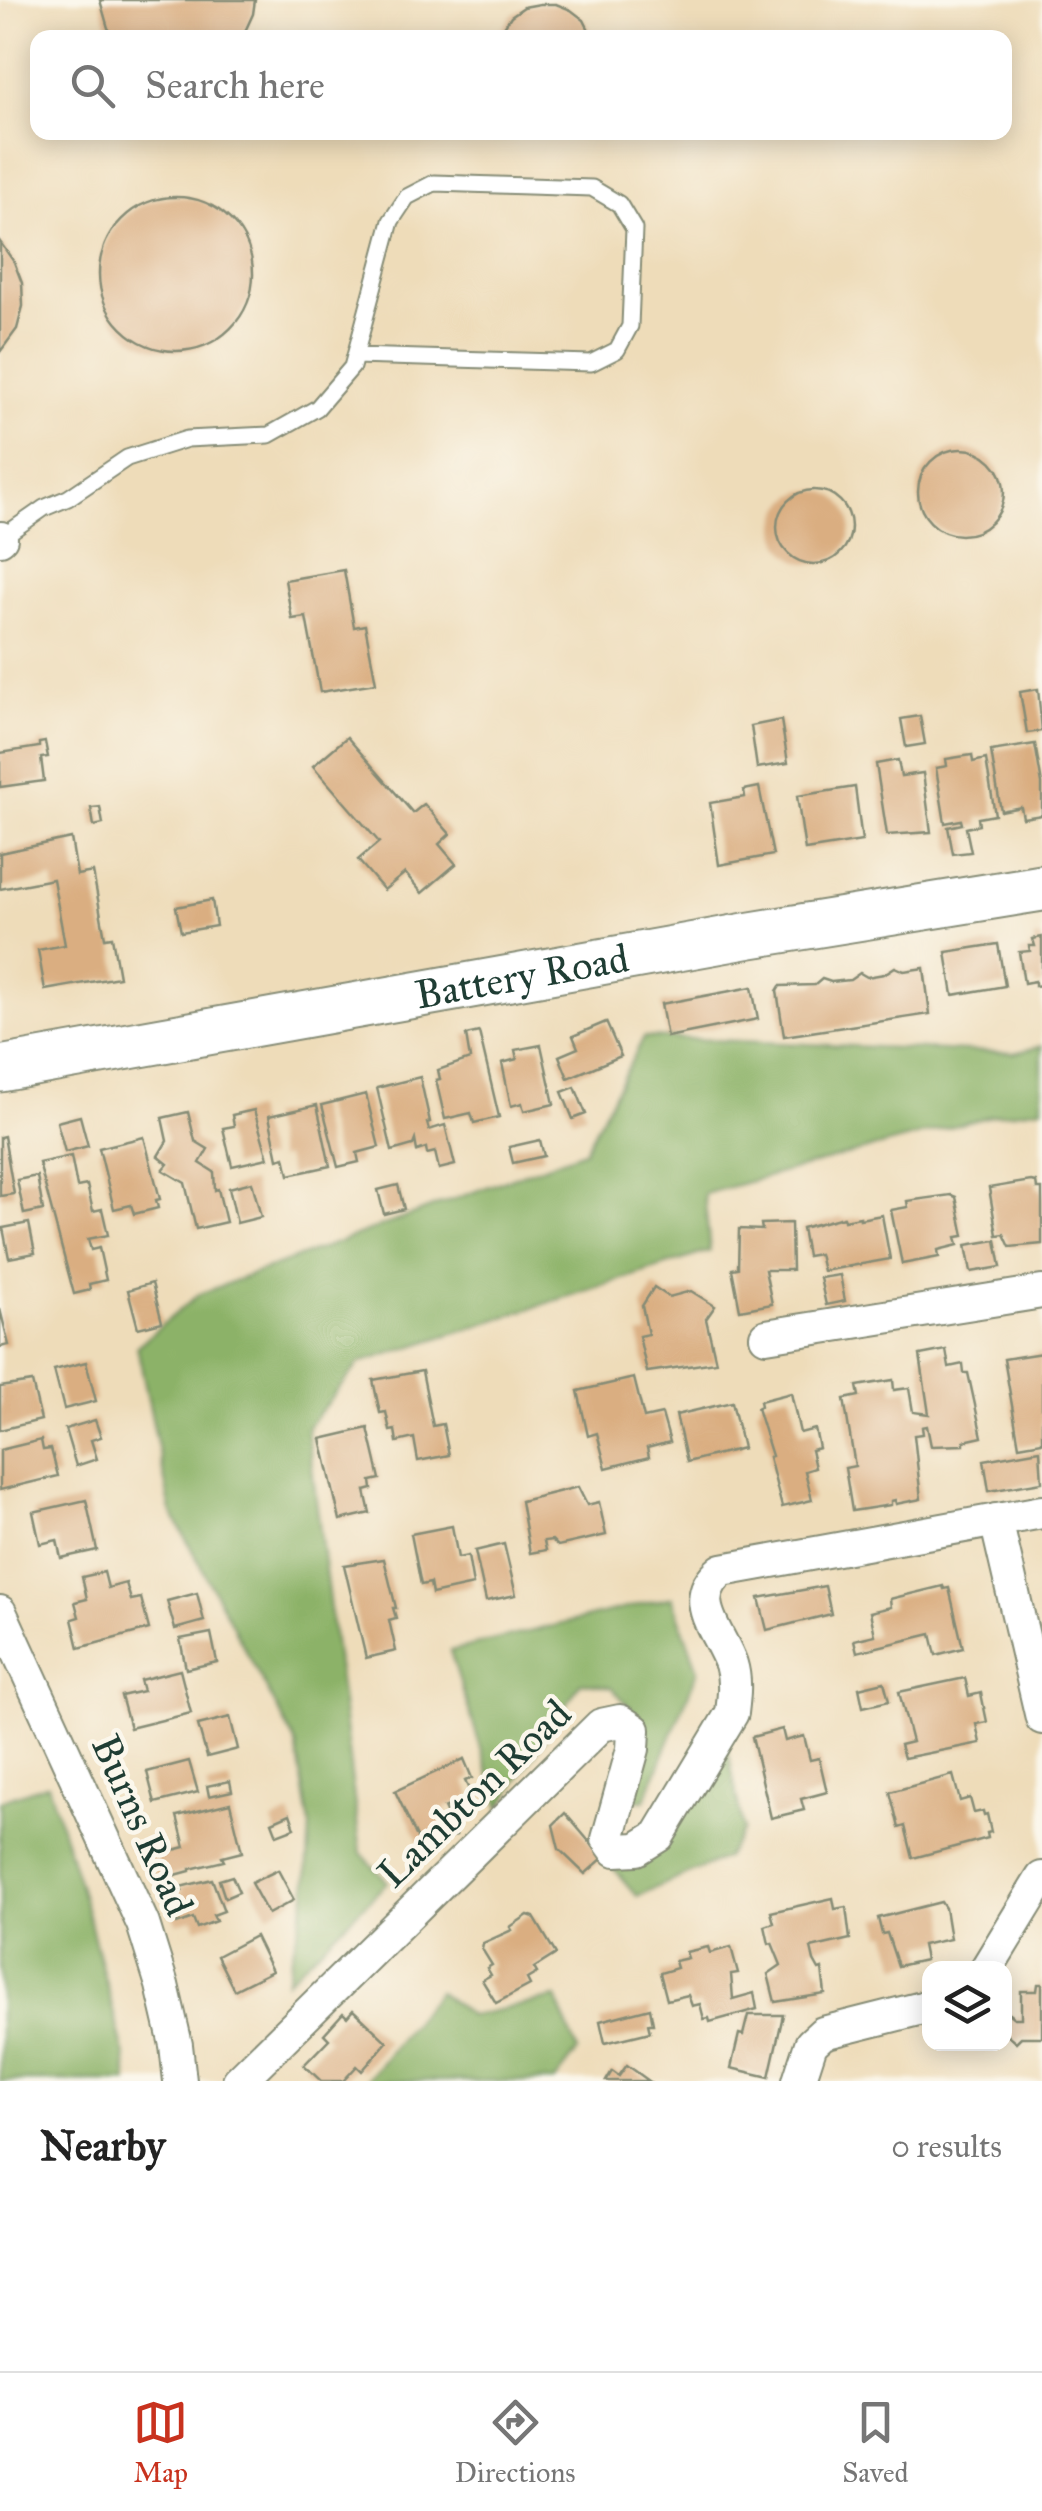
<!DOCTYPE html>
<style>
body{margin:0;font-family:"IM FELL Great Primer",serif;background:#f6f6f6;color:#222}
.controls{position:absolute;right:30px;bottom:30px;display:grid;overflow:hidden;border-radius:20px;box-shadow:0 5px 25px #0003}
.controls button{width:90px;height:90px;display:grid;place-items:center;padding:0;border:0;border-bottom:2px solid #e0e0e0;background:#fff;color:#222;font:50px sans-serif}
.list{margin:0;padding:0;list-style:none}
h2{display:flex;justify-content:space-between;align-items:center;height:130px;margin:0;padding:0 40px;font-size:42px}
h2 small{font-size:32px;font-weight:400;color:#767676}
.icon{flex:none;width:55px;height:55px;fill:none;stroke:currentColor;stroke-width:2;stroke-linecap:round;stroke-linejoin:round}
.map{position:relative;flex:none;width:1042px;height:2081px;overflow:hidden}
.search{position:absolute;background:#fff;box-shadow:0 5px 25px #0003;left:30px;right:30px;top:30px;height:110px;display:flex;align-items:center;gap:25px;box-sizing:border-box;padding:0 35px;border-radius:20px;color:#767676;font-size:38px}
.sheet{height:290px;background:#fff}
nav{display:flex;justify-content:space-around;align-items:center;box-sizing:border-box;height:140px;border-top:2px solid #e0e0e0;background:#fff;font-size:28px;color:#767676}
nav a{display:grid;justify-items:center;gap:5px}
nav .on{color:#c8321e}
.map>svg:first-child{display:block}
.forest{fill:#8cb268;stroke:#56784e;stroke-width:2.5}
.building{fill:#daae81}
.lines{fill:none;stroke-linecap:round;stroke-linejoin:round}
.lane-casing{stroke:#868c76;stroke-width:19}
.street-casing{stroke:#868c76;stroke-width:36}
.secondary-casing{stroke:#868c76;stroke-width:49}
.lane{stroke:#fff;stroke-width:15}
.street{stroke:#fff;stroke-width:32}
.secondary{stroke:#fff;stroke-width:45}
.labels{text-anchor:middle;stroke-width:9;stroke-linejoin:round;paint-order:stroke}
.street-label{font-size:40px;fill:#1f3d34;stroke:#fbf7ec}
</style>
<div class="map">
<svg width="1042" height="2081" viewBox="0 0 1042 2081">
<rect width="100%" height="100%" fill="#fbf7ec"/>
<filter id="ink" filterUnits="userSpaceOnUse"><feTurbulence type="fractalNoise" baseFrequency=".01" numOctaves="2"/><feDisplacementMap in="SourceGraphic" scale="20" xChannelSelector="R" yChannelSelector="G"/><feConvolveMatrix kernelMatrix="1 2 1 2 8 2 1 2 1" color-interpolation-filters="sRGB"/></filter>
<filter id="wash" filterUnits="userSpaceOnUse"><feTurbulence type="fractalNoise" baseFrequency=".0048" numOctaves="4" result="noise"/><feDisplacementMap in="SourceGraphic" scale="40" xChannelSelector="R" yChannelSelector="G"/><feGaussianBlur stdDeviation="2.25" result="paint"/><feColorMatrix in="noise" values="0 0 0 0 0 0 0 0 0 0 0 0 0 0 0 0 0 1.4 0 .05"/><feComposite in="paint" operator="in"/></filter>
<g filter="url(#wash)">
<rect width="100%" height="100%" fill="#eedcb9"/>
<g class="forest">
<polygon points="644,1037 1014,1053 1042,1046 1042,1108 994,1115 704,1194 710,1251 360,1363 307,1428 361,1853 388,1882 286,1981 306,1895 310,1826 296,1744 171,1511 137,1346 199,1294 584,1151"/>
<polygon points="672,1597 698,1670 645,1800 621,1799 636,1715 612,1687 581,1682 500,1808 450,1651"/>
<polygon points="720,1707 743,1830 725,1858 637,1896 602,1855 662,1816"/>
<polygon points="48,1784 87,1911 125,2056 128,2081 0,2081 0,1801"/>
<polygon points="438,1991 470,2016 556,1998 578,2051 555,2081 366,2081"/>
</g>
<g id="blocks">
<g class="building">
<polygon points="100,0 255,0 253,14 242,38 115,38 108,28"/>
<polygon points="540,4 556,4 571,10 584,20 593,38 497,38 511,16 524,7"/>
<circle cx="176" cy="274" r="77"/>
<polygon points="0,242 14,262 22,283 23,306 17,329 0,352"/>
<circle cx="961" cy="492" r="43"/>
<circle cx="814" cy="527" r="37"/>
<polygon points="344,570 354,627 365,625 376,683 320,692 306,617 292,619 285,580"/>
<polygon points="1038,689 1042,731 1027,733 1020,692"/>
<polygon points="920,716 925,744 906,747 901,719"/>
<polygon points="781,720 788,763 757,768 751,726"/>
<polygon points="347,737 413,813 424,804 450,834 439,844 456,864 422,893 405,873 384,890 358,860 379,842 313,766"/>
<polygon points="45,742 48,757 41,758 44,781 0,787 0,753 39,747 39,743"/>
<polygon points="1035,744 1042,784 1042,815 1023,818 1021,807 1001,811 991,751"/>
<polygon points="972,755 973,762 986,759 995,815 978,818 979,825 966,828 971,852 953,854 948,827 962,824 961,820 945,823 936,768 947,766 946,759"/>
<polygon points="898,760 901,776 923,773 931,832 887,835 876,764"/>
<polygon points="759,787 773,855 719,865 710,803 745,797 744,790"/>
<polygon points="855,787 862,841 805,850 797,796"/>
<polygon points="100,807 103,824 94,826 91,808"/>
<polygon points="71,838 77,875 93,872 105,938 112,937 119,977 45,990 38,950 65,945 53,879 0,889 0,853"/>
<polygon points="212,900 216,926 181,932 176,907"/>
<polygon points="1042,937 1042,985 1035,986 1035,981 1024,983 1019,952 1030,951 1029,946 1035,946 1033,939"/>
<polygon points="998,944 1005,986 953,995 946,952"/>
<polygon points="895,967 904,971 924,968 930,1014 784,1036 777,991 780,986 815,985 822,979 831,982 850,980 860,973 867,977 884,974"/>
<polygon points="752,987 758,1019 667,1037 661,1004"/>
<polygon points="606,1022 621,1056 568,1078 559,1056 578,1048 573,1036"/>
<polygon points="479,1032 499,1117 474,1123 471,1113 445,1119 436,1080 440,1079 438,1070 470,1059 466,1035"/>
<polygon points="541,1045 554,1104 524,1111 522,1103 511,1106 502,1063 517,1059 515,1050"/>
<polygon points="420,1077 430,1122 427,1123 429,1130 445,1125 455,1165 439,1169 435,1152 427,1154 426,1148 417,1151 415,1140 413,1145 392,1151 377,1088"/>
<polygon points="575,1087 586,1114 573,1119 562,1092"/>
<polygon points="366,1094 379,1147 357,1153 359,1162 338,1167 322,1105"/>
<polygon points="317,1105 330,1166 289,1175 285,1157 278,1159 269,1116"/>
<polygon points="254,1110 268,1158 232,1166 223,1128 234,1126 232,1115"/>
<polygon points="188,1112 195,1141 208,1149 200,1163 214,1172 215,1190 218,1189 226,1222 196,1229 185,1183 163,1170 168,1164 158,1156 167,1141 162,1118"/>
<polygon points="80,1116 88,1146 65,1152 57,1122"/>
<polygon points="4,1136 14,1194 0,1196 0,1137"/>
<polygon points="144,1137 160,1199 156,1200 158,1208 134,1214 131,1205 114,1209 99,1148"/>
<polygon points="540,1140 544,1156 513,1163 509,1147"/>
<polygon points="71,1156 77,1187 87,1185 93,1211 102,1209 108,1235 88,1239 91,1250 99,1248 106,1280 89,1284 90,1290 74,1294 39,1163"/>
<polygon points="37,1176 43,1210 24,1214 17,1180"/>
<polygon points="1031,1181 1036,1182 1037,1189 1042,1189 1042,1244 1010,1247 1004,1234 997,1235 989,1188"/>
<polygon points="252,1182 261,1217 237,1223 229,1188"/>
<polygon points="398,1185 404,1209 384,1214 378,1190"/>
<polygon points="951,1195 956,1197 964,1236 956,1237 958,1245 938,1250 939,1257 902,1264 891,1210 908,1207 907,1201"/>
<polygon points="882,1215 890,1259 823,1271 819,1254 807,1256 802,1228 843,1217 844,1220 860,1217 860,1219"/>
<polygon points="29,1223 35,1253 9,1258 3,1228"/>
<polygon points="791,1223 792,1270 765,1270 772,1304 740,1310 732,1269 738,1268 739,1229 762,1230 761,1224"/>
<polygon points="996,1240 1001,1267 971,1272 966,1245"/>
<polygon points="840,1275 845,1301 826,1305 820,1278"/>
<polygon points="152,1283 162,1322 138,1328 128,1290"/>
<polygon points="654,1287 669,1297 691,1291 715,1306 706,1319 716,1362 647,1372 639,1336 648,1334 642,1306"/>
<polygon points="0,1309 9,1345 0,1347"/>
<polygon points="946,1350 949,1367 963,1364 964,1373 968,1373 982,1437 964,1441 964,1445 931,1446 927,1426 922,1427 923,1434 914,1435 921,1499 896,1504 895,1500 891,1501 891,1505 852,1511 845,1468 855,1466 844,1399 859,1396 857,1386 893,1380 894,1390 909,1388 913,1412 929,1414 920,1355"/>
<polygon points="1042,1353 1042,1442 1019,1446 1004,1359"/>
<polygon points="86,1362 96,1401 64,1409 54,1370"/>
<polygon points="422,1371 433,1426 443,1424 449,1455 418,1461 414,1438 397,1442 395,1430 390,1431 386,1412 380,1413 373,1380"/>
<polygon points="634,1378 644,1418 662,1414 670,1442 647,1448 649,1457 606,1468 597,1433 588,1436 578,1391"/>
<polygon points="32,1382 41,1420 0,1430 0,1387"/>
<polygon points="791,1393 800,1433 815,1429 819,1448 811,1450 815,1468 805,1471 812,1500 782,1507 769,1457 772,1456 757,1408 761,1406 760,1401"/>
<polygon points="732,1402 743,1448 687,1462 676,1415"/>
<polygon points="95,1420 101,1437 91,1440 97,1459 76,1466 65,1429"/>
<polygon points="368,1428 380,1479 371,1481 372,1489 365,1491 370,1513 340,1520 321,1439"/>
<polygon points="41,1440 43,1450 51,1449 58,1476 0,1490 0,1450"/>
<polygon points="1040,1450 1042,1482 989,1491 984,1460"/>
<polygon points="578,1487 587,1505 599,1502 606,1535 558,1546 552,1540 544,1541 546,1550 530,1553 521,1501"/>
<polygon points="86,1500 97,1550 61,1558 57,1540 40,1544 33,1512"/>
<polygon points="452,1526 458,1558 468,1556 473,1585 432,1594 430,1583 421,1585 411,1534"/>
<polygon points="504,1544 516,1595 486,1601 475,1551"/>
<polygon points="384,1559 396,1608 393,1608 396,1618 389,1620 396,1651 366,1658 344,1565"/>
<polygon points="104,1572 108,1588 126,1583 131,1600 141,1598 149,1629 79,1648 72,1619 79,1617 75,1602 87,1599 82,1577"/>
<polygon points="825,1586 831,1614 767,1630 759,1598"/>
<polygon points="943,1586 944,1589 949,1588 963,1648 936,1655 931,1634 857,1652 854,1640 875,1635 870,1612 891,1607 890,1599"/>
<polygon points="197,1593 204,1621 175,1629 167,1601"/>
<polygon points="211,1633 217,1662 186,1669 180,1639"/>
<polygon points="180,1670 191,1713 130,1728 121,1696 143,1691 140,1680"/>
<polygon points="965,1678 969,1696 981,1693 987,1722 976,1724 980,1743 904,1758 900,1745 912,1742 899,1692"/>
<polygon points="884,1682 889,1701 863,1707 859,1688"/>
<polygon points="230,1717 238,1749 207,1757 198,1725"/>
<polygon points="782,1729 785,1741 804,1736 810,1760 819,1758 827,1792 801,1799 804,1810 771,1818 752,1737"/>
<polygon points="464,1759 472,1778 465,1781 472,1796 444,1808 456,1835 423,1850 395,1791"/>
<polygon points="189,1761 198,1792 155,1803 147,1772"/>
<polygon points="953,1775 960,1801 970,1798 974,1813 983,1811 984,1815 987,1814 991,1832 987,1833 988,1838 913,1858 905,1826 899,1828 890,1792"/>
<polygon points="230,1781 232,1791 209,1796 207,1786"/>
<polygon points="230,1803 242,1852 222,1857 224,1861 190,1869 190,1871 157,1880 151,1856 185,1847 177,1816"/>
<polygon points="565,1813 603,1858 585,1874 559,1849 553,1825"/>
<polygon points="290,1814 295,1828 277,1835 272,1822"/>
<polygon points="278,1870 294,1900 268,1914 251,1883"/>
<polygon points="232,1876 239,1892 225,1898 219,1880"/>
<polygon points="212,1879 224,1911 213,1915 216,1921 197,1928 193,1918 177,1924 167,1897 182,1891 180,1887"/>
<polygon points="833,1898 835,1909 846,1907 850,1939 811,1948 814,1961 819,1970 822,1969 825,1994 775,2002 768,1974 781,1965 772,1943 769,1944 765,1926 774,1923 771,1912"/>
<polygon points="941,1902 945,1908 950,1939 922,1945 925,1960 898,1966 887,1933 882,1934 878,1918"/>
<polygon points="528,1915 534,1917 556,1954 534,1968 537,1973 527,1979 530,1985 496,2003 482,1980 491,1975 487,1968 492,1965 482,1949 483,1943 512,1930 510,1927"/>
<polygon points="255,1936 272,1971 234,1990 217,1956"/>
<polygon points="708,1947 710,1953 731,1947 738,1973 731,1974 733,1999 754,1993 757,2009 710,2022 709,2018 704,2019 700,2004 692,2006 688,1995 667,2000 660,1973 677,1968 675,1961 688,1958 686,1952"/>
<polygon points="1038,1984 1042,1984 1042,2037 1021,2037 1016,2042 1004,2032 1004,2010 1014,2018 1021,2018 1021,1991 1037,1991"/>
<polygon points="650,2008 653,2024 648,2024 650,2032 605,2043 600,2021"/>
<polygon points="353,2010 387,2042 362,2071 357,2066 343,2081 321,2081 304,2065 329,2039 324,2034 343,2013 347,2017"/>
<polygon points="748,2015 783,2015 769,2077 731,2068 739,2034 743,2035"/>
<polygon points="627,2065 649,2081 606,2081 612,2071 619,2076"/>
</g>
</g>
</g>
<g filter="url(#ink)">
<use href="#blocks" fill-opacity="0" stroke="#868c76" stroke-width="2.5"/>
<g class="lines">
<defs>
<polyline id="lane" points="1,538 44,508 68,498 127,458 187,439 269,435 317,408 352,367 355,356 391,221 407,197 434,183 592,188 619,204 634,229 630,326 617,350 591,363 355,356"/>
<g id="street">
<polyline points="0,539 1,538"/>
<polyline points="766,1336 1042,1292"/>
<polyline points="996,1520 1042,1718"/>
<polyline points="0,1612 143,1924 162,1985 176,2045 180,2081"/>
<polyline points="987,1968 1042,1878"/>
<path d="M239,2081L601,1725L620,1721L634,1730L633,1749L608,1839L616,1850L637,1849L658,1836L732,1713C734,1696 736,1680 731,1664C719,1630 685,1600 722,1570L1042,1512"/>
<polyline points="799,2081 811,2044 823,2033 930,2006"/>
</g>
<g id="secondary">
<path id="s1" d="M0,1069L751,935L1042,888"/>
</g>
</defs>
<use href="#lane" class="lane-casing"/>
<use href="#street" class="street-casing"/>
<use href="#secondary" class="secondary-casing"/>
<use href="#lane" class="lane"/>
<use href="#street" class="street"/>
<use href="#secondary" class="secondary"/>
</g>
</g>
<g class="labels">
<g class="street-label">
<text dy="14" stroke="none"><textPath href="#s1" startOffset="530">Battery Road</textPath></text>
<text transform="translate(474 1793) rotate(-44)" y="14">Lambton Road</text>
<text transform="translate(143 1825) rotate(66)" y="14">Burns Road</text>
</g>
</g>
</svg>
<div class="controls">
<button><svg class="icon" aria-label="layers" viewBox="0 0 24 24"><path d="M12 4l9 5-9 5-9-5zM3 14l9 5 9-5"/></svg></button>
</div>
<div class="search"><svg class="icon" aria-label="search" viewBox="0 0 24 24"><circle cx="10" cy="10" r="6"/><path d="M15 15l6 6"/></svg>Search here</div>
</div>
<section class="sheet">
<h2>Nearby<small>0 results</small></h2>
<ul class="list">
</ul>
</section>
<nav>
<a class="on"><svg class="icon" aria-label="map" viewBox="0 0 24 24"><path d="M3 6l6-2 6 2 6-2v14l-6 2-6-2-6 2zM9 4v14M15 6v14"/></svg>Map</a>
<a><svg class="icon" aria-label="directions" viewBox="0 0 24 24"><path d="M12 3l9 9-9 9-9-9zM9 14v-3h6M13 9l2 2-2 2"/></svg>Directions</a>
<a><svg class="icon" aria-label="saved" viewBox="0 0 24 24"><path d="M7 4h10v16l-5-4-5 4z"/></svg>Saved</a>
</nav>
